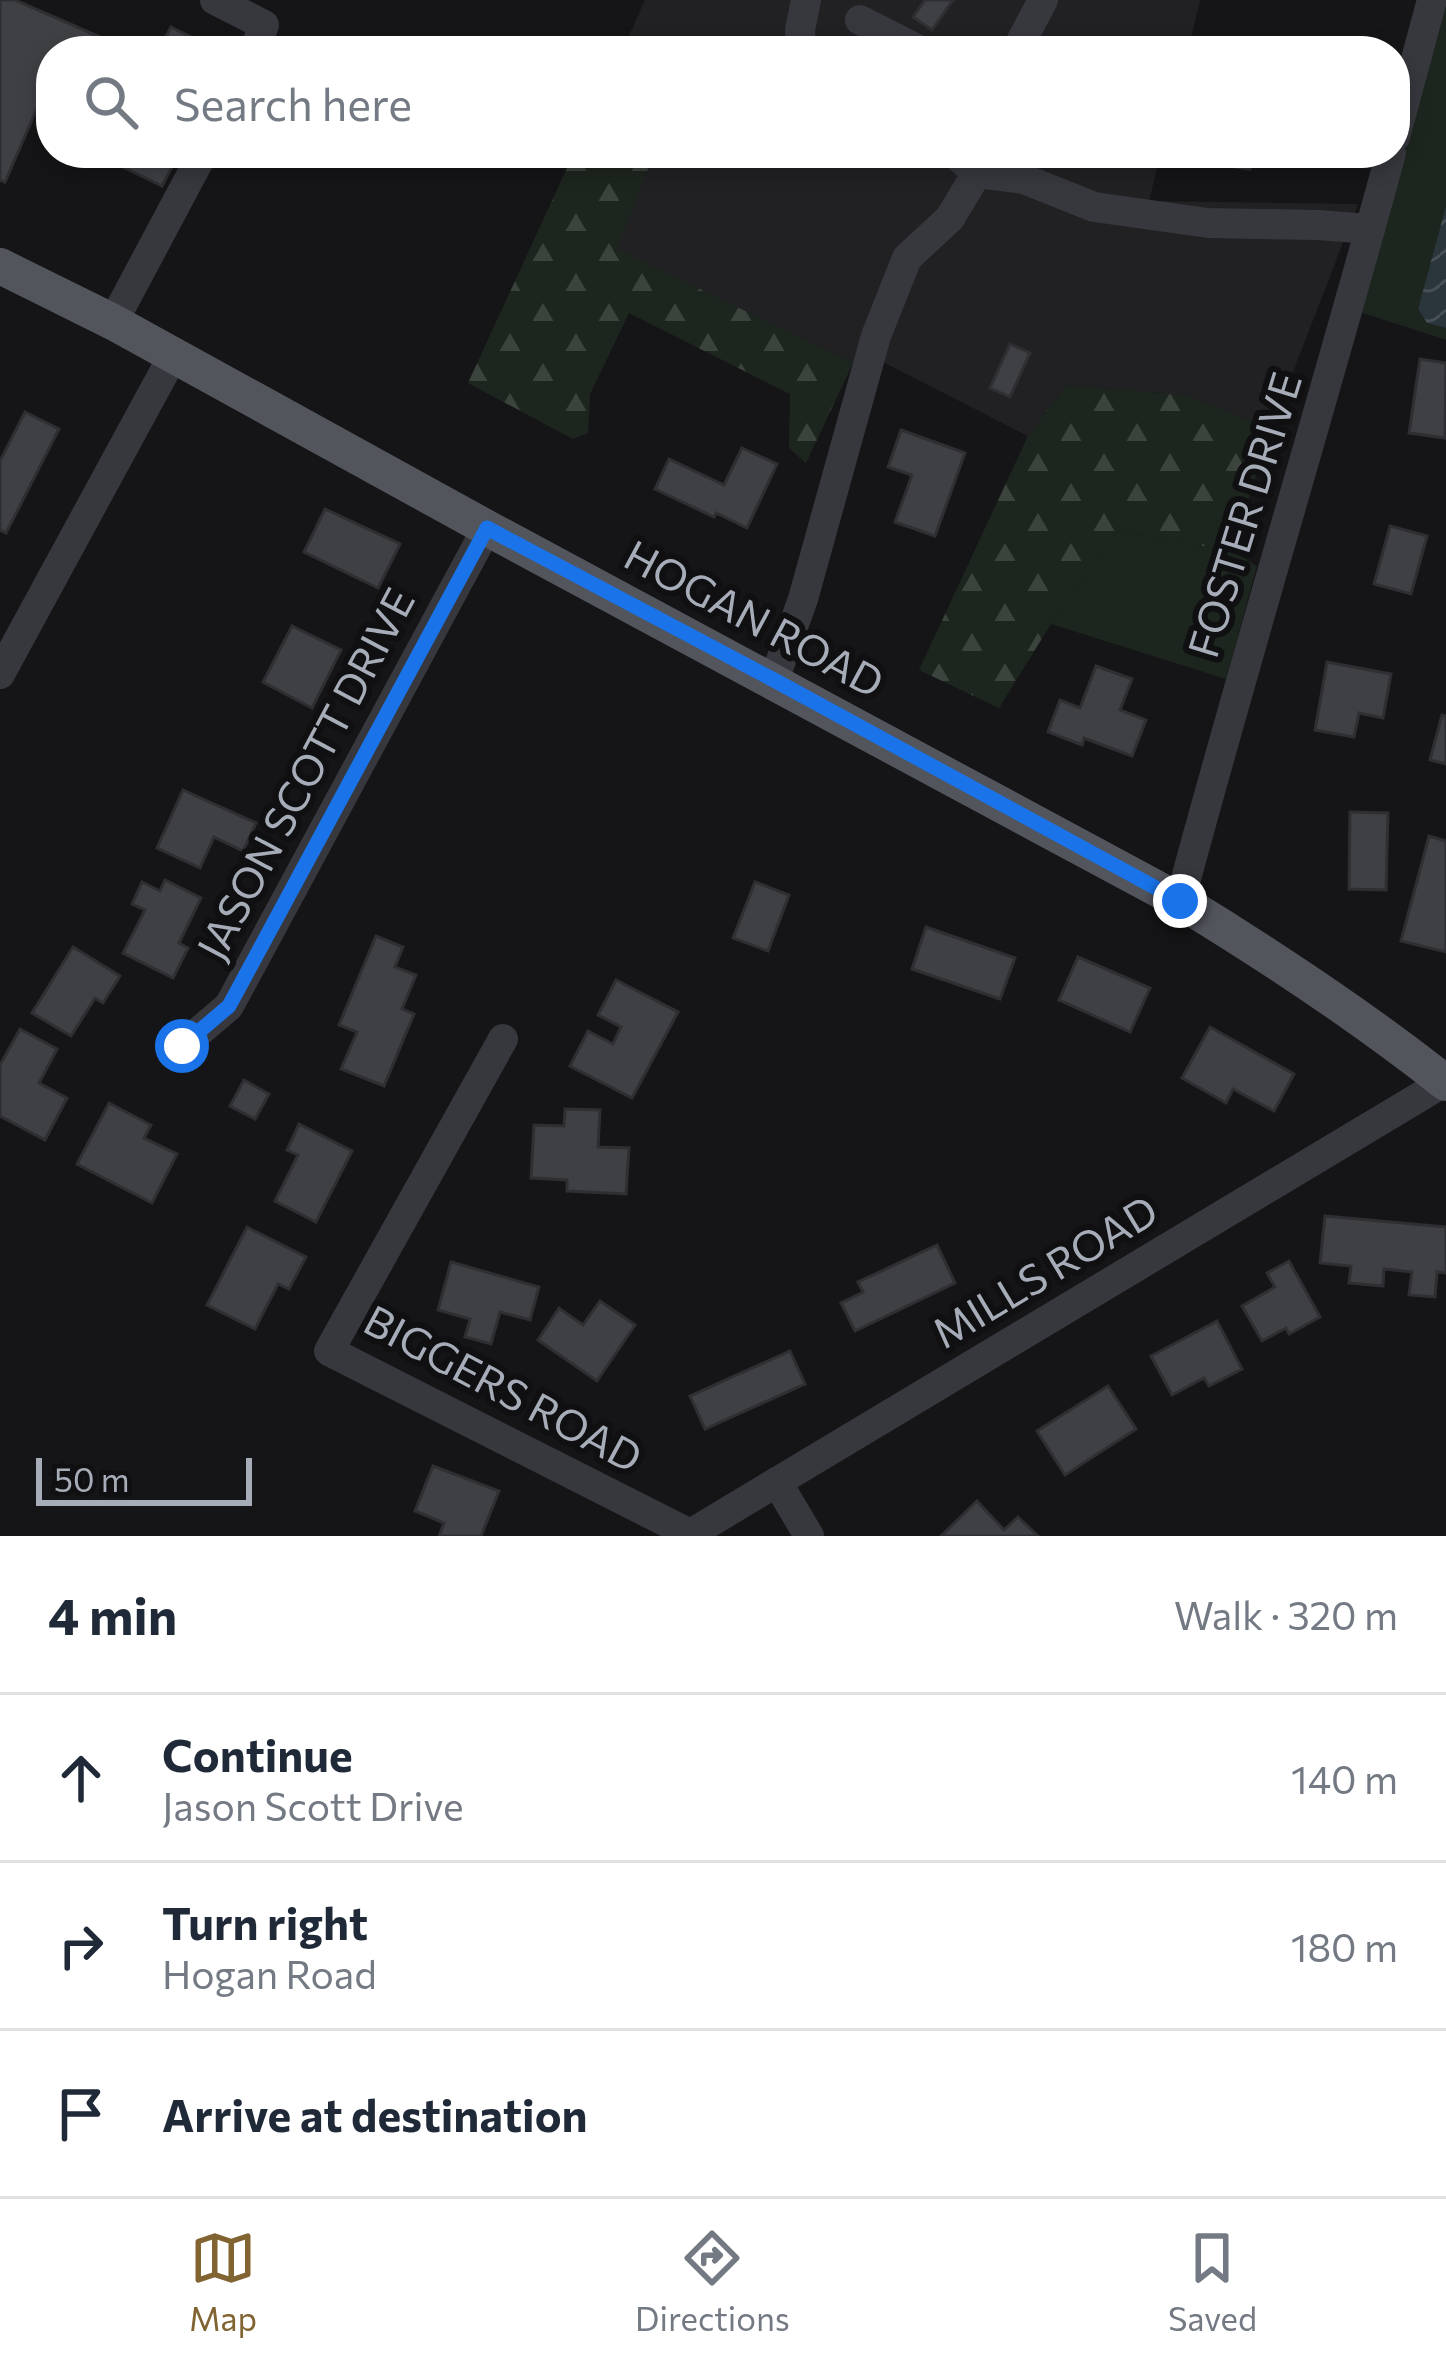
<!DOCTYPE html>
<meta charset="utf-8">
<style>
body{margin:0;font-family:Commissioner,sans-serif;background:#f6f6f7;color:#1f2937}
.scale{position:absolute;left:36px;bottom:30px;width:216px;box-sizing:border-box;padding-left:12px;border:6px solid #a7adb8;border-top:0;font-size:33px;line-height:42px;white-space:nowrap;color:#a7adb8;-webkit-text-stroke:9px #101012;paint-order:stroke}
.stop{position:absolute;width:36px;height:36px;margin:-27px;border:9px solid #1a73e8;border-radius:50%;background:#fff}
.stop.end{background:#1a73e8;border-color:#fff;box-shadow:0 3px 12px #0008}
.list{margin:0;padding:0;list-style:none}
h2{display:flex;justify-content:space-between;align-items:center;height:156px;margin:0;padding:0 48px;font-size:51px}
h2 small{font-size:39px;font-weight:400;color:#747a83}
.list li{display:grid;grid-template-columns:78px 1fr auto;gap:36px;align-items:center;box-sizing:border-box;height:168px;padding:0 48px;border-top:3px solid #e0e1e3}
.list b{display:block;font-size:45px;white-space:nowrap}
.list p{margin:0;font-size:39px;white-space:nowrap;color:#747a83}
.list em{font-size:39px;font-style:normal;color:#747a83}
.icon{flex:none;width:66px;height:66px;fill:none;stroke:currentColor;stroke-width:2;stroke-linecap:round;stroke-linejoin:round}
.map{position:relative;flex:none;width:1446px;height:1536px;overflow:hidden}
.search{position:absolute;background:#fff;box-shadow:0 6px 18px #0003;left:36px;right:36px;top:36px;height:132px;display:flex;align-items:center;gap:30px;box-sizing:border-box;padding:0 42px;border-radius:48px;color:#747a83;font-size:45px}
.sheet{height:660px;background:#fff}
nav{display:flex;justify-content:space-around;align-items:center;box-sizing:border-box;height:168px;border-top:3px solid #e0e1e3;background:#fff;font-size:33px;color:#747a83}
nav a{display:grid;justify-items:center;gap:6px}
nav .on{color:#816432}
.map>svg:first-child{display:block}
.built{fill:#212124}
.grass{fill:#1d261e}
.forest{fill:url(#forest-firs)}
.water{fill:url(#water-waves)}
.building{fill:#3f4044;stroke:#2f2f33;stroke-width:3}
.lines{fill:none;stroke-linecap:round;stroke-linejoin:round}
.minor{stroke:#36383d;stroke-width:30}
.major{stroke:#52555c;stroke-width:36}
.route{stroke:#1a73e8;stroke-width:15}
.labels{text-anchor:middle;stroke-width:12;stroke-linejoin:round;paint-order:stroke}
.street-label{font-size:42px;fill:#a7adb8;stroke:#101012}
</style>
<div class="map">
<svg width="1446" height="1536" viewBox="0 0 1446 1536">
<defs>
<pattern id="forest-firs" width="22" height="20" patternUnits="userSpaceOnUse" patternTransform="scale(3)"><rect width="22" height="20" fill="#1d261e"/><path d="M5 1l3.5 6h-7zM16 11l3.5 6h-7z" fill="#3b433d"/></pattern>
<pattern id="water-waves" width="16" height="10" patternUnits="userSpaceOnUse" patternTransform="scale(3)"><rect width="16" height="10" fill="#2b353c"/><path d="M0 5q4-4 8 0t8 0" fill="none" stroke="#475056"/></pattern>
</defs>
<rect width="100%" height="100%" fill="#151517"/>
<g class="built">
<polygon points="645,0 1200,0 1188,51 622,51"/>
<polygon points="654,153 1161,153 1149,201 1358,204 1271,429 1186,395 1066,385 1028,436 879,360 853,363 616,249"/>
</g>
<g class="grass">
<polygon points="1446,7 1446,206 1418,309 1427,323 1446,328 1446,340 1360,312"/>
<polygon points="1117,531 1232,551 1257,566 1226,679 1051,624"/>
</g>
<g class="forest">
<polygon points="574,153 654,153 617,249 853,363 806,463 789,448 790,394 629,313 590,394 588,433 573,439 468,383"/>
<polygon points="1066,385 1186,395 1271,429 1232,551 1117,531 1051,624 999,708 919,670 1028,436"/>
</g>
<polygon class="water" points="1446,206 1446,328 1427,323 1418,309"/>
<g class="building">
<polygon points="0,0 15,0 105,39 100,51 51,51 51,92 45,90 5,182 0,180"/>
<polygon points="925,0 953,0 932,30 913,17"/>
<polygon points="171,27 220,51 158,51"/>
<polygon points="108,153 179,153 162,186 105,158"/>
<polygon points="1192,153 1253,153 1250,169 1191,161"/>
<polygon points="1010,344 1030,353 1010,397 990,388"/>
<polygon points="1420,359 1446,363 1445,438 1409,433"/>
<polygon points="25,412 59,429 6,533 0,530 0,461"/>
<polygon points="901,430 965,453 935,536 895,522 912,475 888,467"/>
<polygon points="742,448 777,464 747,528 716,513 714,517 655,489 669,459 724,485"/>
<polygon points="325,509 400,544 378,588 304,552"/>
<polygon points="1390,526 1427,536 1411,594 1374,584"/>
<polygon points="292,626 341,650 312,708 263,682"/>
<polygon points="1327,662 1391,674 1383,718 1359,713 1354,737 1315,730"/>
<polygon points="1096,666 1132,679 1120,710 1146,720 1132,756 1084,738 1082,745 1048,732 1060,700 1080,708"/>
<polygon points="1442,715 1446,716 1446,764 1430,760"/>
<polygon points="183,790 256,823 243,851 214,837 200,868 157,848"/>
<polygon points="1350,812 1388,813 1386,890 1349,889"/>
<polygon points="1429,836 1446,841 1446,952 1401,941"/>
<polygon points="165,880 201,898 179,943 188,948 173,978 123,953 145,910 132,904 142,882 160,891"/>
<polygon points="755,882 789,895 768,951 733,938"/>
<polygon points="926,927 1015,958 1000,999 912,969"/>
<polygon points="376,936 403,947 395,967 416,975 402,1009 414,1014 384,1086 341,1069 357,1032 339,1025"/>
<polygon points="73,947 120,976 103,1003 95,998 71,1036 32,1013"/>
<polygon points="1078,957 1150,988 1130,1032 1059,1000"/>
<polygon points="616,980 678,1012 632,1098 570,1066 588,1031 613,1044 621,1027 598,1015"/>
<polygon points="1210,1027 1294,1074 1274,1111 1233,1089 1226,1103 1182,1078"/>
<polygon points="20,1029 57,1049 39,1083 67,1098 45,1140 0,1116 0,1065"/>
<polygon points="244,1080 269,1094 255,1119 230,1106"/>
<polygon points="109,1103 151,1125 144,1138 177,1154 152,1203 77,1164"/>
<polygon points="565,1109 600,1110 598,1147 629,1148 626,1194 567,1191 567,1180 531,1178 534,1125 564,1126"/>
<polygon points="299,1124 352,1151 316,1222 275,1201 298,1155 287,1150"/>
<polygon points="1325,1216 1446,1227 1446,1273 1437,1272 1435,1297 1409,1295 1412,1272 1384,1269 1383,1286 1349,1283 1351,1266 1320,1263"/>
<polygon points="247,1227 306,1257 289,1289 278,1284 255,1329 207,1305"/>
<polygon points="937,1245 955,1283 855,1331 841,1303 863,1292 858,1282"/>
<polygon points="1289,1261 1320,1317 1289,1334 1286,1328 1262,1341 1242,1306 1275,1287 1267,1273"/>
<polygon points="451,1262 539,1287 530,1320 500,1312 491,1344 465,1337 470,1319 438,1310"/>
<polygon points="600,1301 635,1325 597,1381 538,1340 559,1308 583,1325"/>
<polygon points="1217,1321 1242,1369 1209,1386 1204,1378 1172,1395 1151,1356"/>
<polygon points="790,1351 805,1384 705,1429 690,1396"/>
<polygon points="1108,1386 1136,1429 1065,1475 1037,1431"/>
<polygon points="433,1466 499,1491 481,1536 439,1536 444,1523 415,1511"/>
<polygon points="977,1501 1004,1530 1018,1517 1038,1536 941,1536"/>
</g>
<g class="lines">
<g class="minor">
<polyline points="215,0 264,25 254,51"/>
<polyline points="860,20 921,51"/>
<polyline points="801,51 800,30 806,0"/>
<polyline points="1016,51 1043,0"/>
<polyline points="1395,137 1432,0"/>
<polyline points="954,153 977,173"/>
<polyline points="113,322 203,153"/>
<polyline points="0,674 173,356"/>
<polyline points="774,680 803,599 876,336 907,258 950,218 977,173 1024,179 1094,207 1208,223 1318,225 1370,229"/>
<path d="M1180,901C1247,651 1323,403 1391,153"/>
<polyline points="503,1039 329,1351 690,1534"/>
<polyline points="182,1046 229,1006 487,528"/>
<polyline points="777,1482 809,1536"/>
<polyline points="687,1536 1446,1081"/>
</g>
<path class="major" d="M0,266L113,322L487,528L1180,901C1272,957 1361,1016 1446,1083"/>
</g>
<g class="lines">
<polyline class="route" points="182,1046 229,1006 487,528 774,680 1180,901"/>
</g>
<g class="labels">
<g class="street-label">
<text transform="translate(1245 515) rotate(-73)" y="15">FOSTER DRIVE</text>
<text transform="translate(754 619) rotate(28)" y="15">HOGAN ROAD</text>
<text transform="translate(306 774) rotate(-62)" y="15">JASON SCOTT DRIVE</text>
<text transform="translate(1045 1272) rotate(-31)" y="15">MILLS ROAD</text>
<text transform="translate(503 1389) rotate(28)" y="15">BIGGERS ROAD</text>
</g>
</g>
</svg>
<div class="scale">50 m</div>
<div class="stop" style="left:182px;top:1046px"></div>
<div class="stop end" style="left:1180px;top:901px"></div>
<div class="search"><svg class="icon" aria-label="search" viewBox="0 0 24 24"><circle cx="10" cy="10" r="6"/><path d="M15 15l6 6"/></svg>Search here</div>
</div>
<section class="sheet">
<h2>4 min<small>Walk · 320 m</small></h2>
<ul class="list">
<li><svg class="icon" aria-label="ahead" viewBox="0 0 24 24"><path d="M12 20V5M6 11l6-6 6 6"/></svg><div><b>Continue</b><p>Jason Scott Drive</p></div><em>140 m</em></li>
<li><svg class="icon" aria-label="right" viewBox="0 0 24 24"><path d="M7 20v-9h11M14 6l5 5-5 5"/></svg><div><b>Turn right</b><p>Hogan Road</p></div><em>180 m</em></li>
<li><svg class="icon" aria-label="arrive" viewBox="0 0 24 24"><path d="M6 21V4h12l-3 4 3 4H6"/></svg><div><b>Arrive at destination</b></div></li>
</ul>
</section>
<nav>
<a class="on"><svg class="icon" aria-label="map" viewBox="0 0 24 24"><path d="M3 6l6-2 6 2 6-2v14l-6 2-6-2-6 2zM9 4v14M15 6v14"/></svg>Map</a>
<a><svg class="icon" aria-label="directions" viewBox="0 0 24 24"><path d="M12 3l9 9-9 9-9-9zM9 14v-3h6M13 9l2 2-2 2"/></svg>Directions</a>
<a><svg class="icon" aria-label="saved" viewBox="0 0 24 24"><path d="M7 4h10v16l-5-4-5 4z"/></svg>Saved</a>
</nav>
